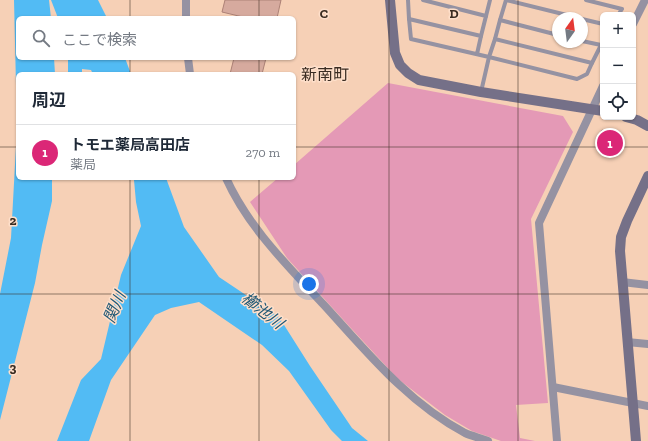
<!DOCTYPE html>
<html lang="ja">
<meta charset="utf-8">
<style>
body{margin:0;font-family:"Zilla Slab","Noto Sans JP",serif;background:#f6f6f7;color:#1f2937}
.controls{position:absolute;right:12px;top:12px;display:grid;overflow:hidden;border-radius:6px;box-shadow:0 1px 3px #0004}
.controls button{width:36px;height:36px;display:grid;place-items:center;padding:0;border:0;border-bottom:1px solid #e0e1e3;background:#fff;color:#1f2937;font:20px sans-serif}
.compass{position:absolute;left:552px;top:12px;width:36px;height:36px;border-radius:50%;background:#fff;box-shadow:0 1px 3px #0004;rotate:14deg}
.you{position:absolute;left:309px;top:284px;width:14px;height:14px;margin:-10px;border:3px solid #fff;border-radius:50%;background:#1a73e8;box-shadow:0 0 0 6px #1a73e833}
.badge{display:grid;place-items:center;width:26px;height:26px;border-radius:50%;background:#db2777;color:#fff;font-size:13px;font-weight:700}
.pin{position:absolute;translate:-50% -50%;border:2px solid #fff;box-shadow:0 1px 4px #0006}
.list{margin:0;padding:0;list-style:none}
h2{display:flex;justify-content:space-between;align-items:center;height:52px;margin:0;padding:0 16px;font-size:17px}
h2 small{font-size:13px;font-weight:400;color:#747a83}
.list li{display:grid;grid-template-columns:26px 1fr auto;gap:12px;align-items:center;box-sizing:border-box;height:56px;padding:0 16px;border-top:1px solid #e0e1e3}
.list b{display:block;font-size:15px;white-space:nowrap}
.list p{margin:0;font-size:13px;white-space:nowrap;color:#747a83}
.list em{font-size:13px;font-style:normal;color:#747a83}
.icon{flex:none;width:22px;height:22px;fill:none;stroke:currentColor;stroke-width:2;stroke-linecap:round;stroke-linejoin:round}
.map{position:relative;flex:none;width:648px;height:441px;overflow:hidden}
.search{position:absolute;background:#fff;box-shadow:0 1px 3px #0004;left:16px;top:16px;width:280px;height:44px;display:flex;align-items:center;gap:10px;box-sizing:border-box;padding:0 14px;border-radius:6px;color:#747a83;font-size:15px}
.panel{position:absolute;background:#fff;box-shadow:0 1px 3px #0004;left:16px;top:72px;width:280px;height:108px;border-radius:6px}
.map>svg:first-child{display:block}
.green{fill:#e499b6}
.water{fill:#52bbf4}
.building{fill:#d6aa9e;stroke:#ac8176}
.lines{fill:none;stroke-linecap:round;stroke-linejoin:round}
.lane{stroke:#9592a2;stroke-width:4}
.street{stroke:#9592a2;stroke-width:8}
.secondary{stroke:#757088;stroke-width:10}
.grid{fill:none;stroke:#3a2c22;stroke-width:1;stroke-opacity:0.55}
.labels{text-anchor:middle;stroke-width:3;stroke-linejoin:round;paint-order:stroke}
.neighbourhood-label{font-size:16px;fill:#3a2c22;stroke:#fedfca}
.water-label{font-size:16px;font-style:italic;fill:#205875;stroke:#fedfca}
.grid-label{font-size:13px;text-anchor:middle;font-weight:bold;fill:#3a2c22;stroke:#fedfca;stroke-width:3;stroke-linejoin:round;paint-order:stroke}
</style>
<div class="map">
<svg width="648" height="441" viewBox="0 0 648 441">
<rect width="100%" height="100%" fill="#f6d0b6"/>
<polygon class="green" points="388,83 563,116 573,132 531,219 548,403 516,405 520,438 535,441 501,441 472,431 445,415 398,379 349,326 287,258 250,202 278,178 294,178 294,165"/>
<g class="water">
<polygon points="14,0 49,0 51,18 18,18 18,58 54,58 55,74 18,74 18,178 52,178 52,201 42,245 35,283 0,420 0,294 11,238 17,128"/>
<polygon points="51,0 98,0 107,18 58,18"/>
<polygon points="68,58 125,58 131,74 93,74 91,70 82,69 82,74 68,74"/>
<polygon points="133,178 166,178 184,227 219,277 279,317 310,366 352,428 368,441 342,441 331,430 289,371 262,345 199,302 171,308 155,315 111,380 89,441 57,441 81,380 101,359 121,275 141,226 136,202 134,180"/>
</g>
<g class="building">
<polygon points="225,0 281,0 277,18 247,18 222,12"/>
<polygon points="234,58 266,58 262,74 230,74"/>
<polygon points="602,130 607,132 608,130 620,137 618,142 622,144 618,150 615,148 611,155 599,149 603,141 598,138"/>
</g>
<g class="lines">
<g class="lane">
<polyline points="408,0 409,19"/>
<polyline points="423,0 486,16 481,36"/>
<polyline points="506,0 500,20 558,35"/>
<polyline points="506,0 579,18"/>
<polyline points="586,0 622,9 618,15"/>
<polyline points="486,16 490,0"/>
<polyline points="582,19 603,24"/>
<polyline points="500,20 495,39 592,63 601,45"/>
<polyline points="495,39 489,57 577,79 587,74 592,63"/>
<polyline points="582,41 601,45 603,42"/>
<polyline points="477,54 481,36 409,19 411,39 489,57 481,92"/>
</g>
<g class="street">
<polyline points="186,0 186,18"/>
<polyline points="633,24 645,0"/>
<polyline points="188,58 190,74"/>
<path d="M226,178C248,227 287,265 324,305C366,351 408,403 465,433C472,436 480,438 488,441"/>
<polyline points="622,282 648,285"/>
<polyline points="627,342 648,344"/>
<polyline points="553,387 648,406"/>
<polyline points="557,441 539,223 603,86"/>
</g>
<g class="secondary">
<polyline points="390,0 395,53 400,65 408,73 419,80 481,92 603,111"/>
<polyline points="626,117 637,120 648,126"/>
<polyline points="636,441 620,251 621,237 627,221 648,176"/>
</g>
</g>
<path class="grid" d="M130,0V18M259,0V18M389,0V441M518,0V441M130,58V74M259,58V74M0,147H18M294,147H648M130,178V441M259,178V441M0,294H648"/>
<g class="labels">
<g class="neighbourhood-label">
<text x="325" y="80">新南町</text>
</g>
<g class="water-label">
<text transform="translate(114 307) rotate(-67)" y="6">関川</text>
<text transform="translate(263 310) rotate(38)" y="6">櫛池川</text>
</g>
</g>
<g class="grid-label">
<text x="324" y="18">C</text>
<text x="454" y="18">D</text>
<text x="13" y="225">2</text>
<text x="13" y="372">3</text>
</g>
</svg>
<div class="controls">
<button>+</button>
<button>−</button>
<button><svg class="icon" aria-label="locate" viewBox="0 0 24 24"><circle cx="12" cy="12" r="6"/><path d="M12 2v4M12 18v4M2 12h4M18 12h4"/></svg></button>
</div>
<svg class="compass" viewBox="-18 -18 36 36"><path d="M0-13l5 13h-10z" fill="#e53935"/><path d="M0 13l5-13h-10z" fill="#747a83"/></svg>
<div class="you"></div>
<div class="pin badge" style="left:610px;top:143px">1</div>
<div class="search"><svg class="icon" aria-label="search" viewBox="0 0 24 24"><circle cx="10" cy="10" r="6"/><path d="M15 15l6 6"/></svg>ここで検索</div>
<section class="panel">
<h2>周辺<small></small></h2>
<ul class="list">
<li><span class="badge">1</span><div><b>トモエ薬局高田店</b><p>薬局</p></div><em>270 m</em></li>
</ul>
</section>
</div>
